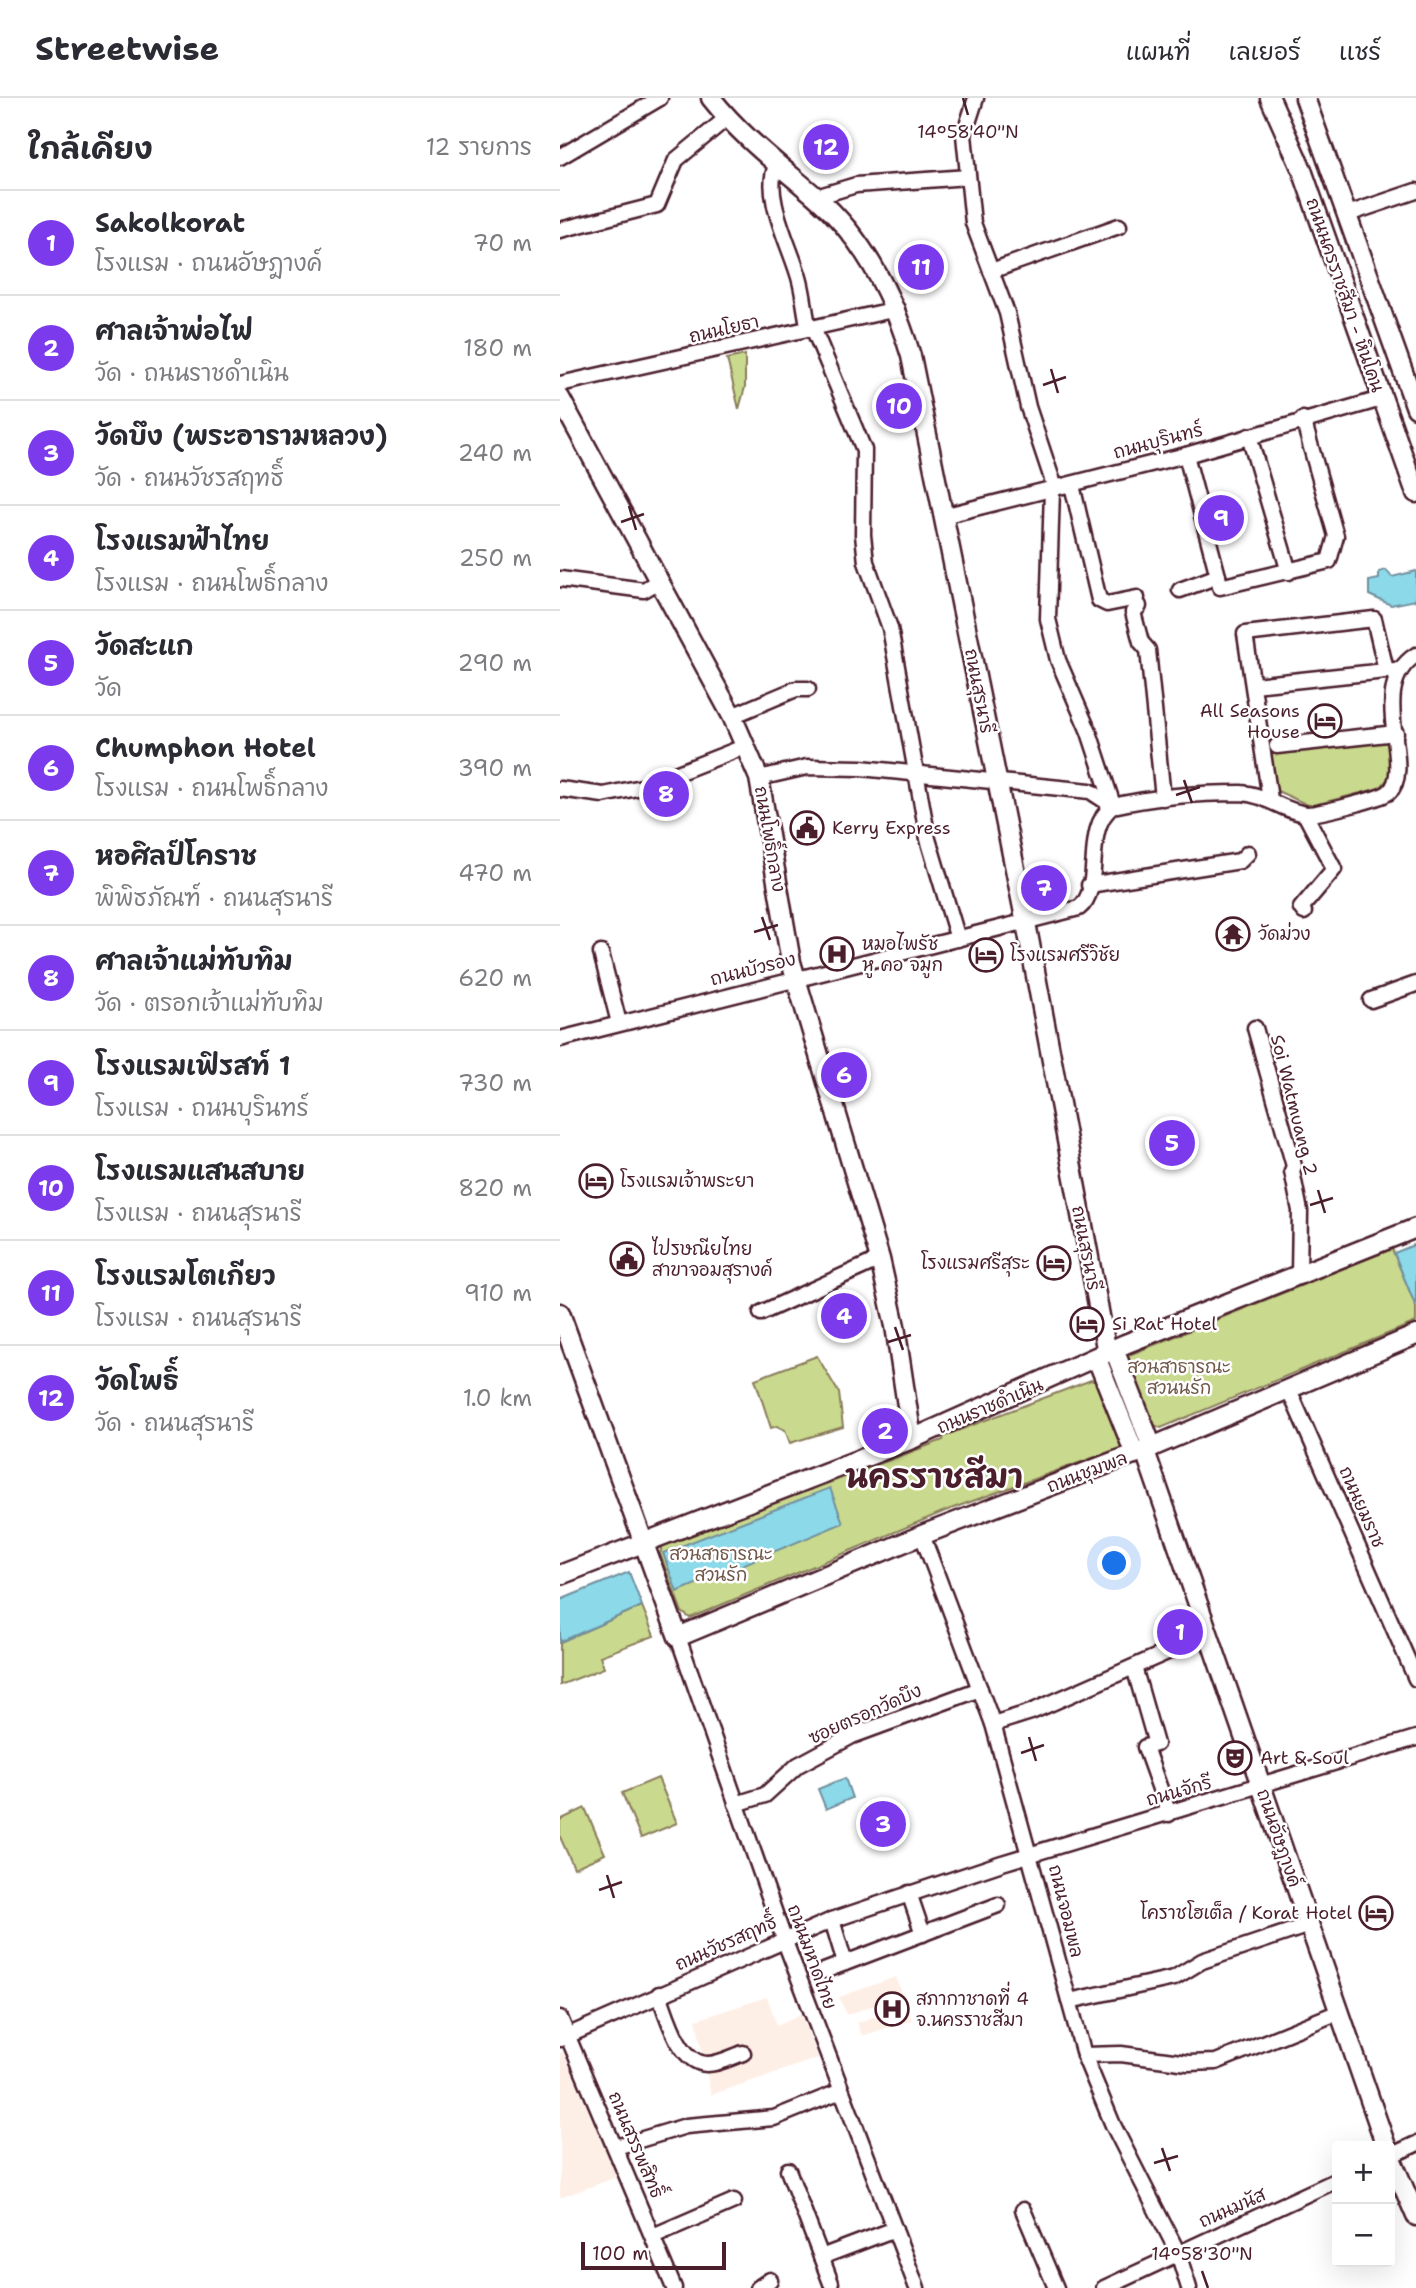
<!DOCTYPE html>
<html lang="th">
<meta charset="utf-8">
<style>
body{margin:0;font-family:"Shantell Sans","Playpen Sans Thai",sans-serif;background:#f2f2f3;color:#2b2b33}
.controls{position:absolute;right:21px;bottom:21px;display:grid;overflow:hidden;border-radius:7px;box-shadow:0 7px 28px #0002}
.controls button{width:63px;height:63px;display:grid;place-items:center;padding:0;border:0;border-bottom:2px solid #e1e1e2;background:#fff;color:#2b2b33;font:35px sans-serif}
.scale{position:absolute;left:21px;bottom:18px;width:145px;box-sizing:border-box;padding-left:7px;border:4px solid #4a1f2b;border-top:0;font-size:19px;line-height:24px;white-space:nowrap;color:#4a1f2b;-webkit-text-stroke:5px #fff;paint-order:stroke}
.you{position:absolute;left:555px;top:1466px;width:24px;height:24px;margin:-18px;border:5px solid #fff;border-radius:50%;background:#1a73e8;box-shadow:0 0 0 10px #1a73e833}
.badge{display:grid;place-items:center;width:46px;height:46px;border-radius:50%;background:#7c3aed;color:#fff;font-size:23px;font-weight:700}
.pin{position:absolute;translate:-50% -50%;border:4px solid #fff;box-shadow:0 2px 7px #0006}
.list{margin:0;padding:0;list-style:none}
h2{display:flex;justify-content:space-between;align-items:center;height:91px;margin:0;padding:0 28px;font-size:30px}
h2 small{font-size:23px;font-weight:400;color:#7c7c81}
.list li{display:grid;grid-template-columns:46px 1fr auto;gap:21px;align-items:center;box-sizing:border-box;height:105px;padding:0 28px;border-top:2px solid #e1e1e2}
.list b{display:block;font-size:26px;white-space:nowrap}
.list p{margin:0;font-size:23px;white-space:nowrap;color:#7c7c81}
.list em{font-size:23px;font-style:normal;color:#7c7c81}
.map{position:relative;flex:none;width:856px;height:2190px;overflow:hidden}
header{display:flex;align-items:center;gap:42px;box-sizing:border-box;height:98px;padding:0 35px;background:#fff;border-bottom:2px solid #e1e1e2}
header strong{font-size:33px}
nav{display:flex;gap:38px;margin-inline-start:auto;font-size:24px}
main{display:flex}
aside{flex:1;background:#fff}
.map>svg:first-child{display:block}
.built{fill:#feefe6}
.green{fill:#c9d98d;stroke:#8a7c5c;stroke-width:2}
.water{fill:#8bd9e9;stroke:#718f9d;stroke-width:2}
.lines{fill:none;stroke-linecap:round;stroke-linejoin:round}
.minor-casing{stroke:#4a1f2b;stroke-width:19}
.major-casing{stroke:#4a1f2b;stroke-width:23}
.minor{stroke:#fff;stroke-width:14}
.major{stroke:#fff;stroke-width:18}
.ticks{fill:none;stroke:#4a1f2b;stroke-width:2.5}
.labels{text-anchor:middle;stroke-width:5;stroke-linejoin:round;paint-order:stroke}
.street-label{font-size:18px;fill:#4a1f2b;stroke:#fff}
.poi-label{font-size:18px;fill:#4a1f2b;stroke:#fff;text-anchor:start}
.park-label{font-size:18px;fill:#705748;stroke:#fff}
.town-label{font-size:32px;font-weight:bold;fill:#4a1f2b;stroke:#fff}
.ticks-label{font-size:18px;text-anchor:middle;fill:#4a1f2b;stroke:#fff;stroke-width:5;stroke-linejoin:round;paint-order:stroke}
</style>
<header>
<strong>Streetwise</strong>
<nav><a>แผนที่</a><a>เลเยอร์</a><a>แชร์</a></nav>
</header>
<main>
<aside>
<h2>ใกล้เคียง<small>12 รายการ</small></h2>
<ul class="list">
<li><span class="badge">1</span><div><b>Sakolkorat</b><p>โรงแรม · ถนนอัษฎางค์</p></div><em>70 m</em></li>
<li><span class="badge">2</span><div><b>ศาลเจ้าพ่อไฟ</b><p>วัด · ถนนราชดำเนิน</p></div><em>180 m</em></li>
<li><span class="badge">3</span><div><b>วัดบึง (พระอารามหลวง)</b><p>วัด · ถนนวัชรสฤทธิ์</p></div><em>240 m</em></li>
<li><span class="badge">4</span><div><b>โรงแรมฟ้าไทย</b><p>โรงแรม · ถนนโพธิ์กลาง</p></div><em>250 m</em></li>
<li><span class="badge">5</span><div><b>วัดสะแก</b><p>วัด</p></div><em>290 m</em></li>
<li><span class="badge">6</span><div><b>Chumphon Hotel</b><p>โรงแรม · ถนนโพธิ์กลาง</p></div><em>390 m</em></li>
<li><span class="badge">7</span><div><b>หอศิลป์โคราช</b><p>พิพิธภัณฑ์ · ถนนสุรนารี</p></div><em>470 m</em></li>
<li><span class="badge">8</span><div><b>ศาลเจ้าแม่ทับทิม</b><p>วัด · ตรอกเจ้าแม่ทับทิม</p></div><em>620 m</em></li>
<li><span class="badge">9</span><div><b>โรงแรมเฟิรสท์ 1</b><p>โรงแรม · ถนนบุรินทร์</p></div><em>730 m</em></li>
<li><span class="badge">10</span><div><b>โรงแรมแสนสบาย</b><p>โรงแรม · ถนนสุรนารี</p></div><em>820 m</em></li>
<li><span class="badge">11</span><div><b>โรงแรมโตเกียว</b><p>โรงแรม · ถนนสุรนารี</p></div><em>910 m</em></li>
<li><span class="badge">12</span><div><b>วัดโพธิ์</b><p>วัด · ถนนสุรนารี</p></div><em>1.0 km</em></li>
</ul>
</aside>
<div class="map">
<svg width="856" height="2190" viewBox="0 0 856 2190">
<rect width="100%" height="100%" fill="#fff"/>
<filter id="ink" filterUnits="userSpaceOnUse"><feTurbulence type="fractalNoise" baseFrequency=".0143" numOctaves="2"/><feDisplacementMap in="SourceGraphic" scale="14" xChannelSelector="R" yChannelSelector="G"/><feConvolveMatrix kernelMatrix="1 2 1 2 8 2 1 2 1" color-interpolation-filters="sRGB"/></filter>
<g filter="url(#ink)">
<g class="built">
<polygon points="336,1879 352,1922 302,1938 297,1925 318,1917 314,1907 287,1917 279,1899"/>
<polygon points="207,1899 217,1927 241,1916 258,1960 151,1997 136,1922"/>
<polygon points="3,1954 57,2079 0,2100 0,1955"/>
</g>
<g class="green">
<polygon points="185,257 185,289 179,311 167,261"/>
<polygon points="829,639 833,675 820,690 750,708 713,691 708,654"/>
<polygon points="832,1151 856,1208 856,1224 601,1330 594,1327 567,1261 569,1257"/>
<polygon points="257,1258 279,1295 283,1329 230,1345 225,1332 217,1328 211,1330 195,1281"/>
<polygon points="531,1282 539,1285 562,1345 560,1350 385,1413 130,1520 122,1514 100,1456 102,1448 383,1342 384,1338"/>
<polygon points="82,1508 94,1538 40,1558 44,1570 0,1587 0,1544"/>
<polygon points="98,1680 117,1725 81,1740 62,1695"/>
<polygon points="25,1710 45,1756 14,1770 0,1739 0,1722"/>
</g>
<g class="water">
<polygon points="826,472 832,479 856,473 856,502 831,507 809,497 809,483 819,481 819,474"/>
<polygon points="856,1146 856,1209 834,1155"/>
<polygon points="270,1390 283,1425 117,1494 103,1455"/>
<polygon points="69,1474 82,1508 0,1544 0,1502"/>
<polygon points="285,1680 292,1700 266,1711 258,1691"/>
</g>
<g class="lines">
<defs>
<g id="minor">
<polyline points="416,0 404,37 413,125 447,215 468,309 495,390"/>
<polyline points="0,59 100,0"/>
<path d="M216,68C202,98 232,151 240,183C244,198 245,215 249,231"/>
<polyline points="256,99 296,87 408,79"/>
<polyline points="788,116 856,93"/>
<polyline points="0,132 97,107 116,62 168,19"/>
<polyline points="431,173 559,128"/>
<polyline points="253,230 304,352 303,437 306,464 330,530 368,741 398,841"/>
<polyline points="0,286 337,211"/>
<polyline points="689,338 729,474"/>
<polyline points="626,357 658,478"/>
<polyline points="512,387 539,502 547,506 577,500"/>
<polyline points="492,392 488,521 498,562 529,634 553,707"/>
<polyline points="383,418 626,357 821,301"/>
<polyline points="0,481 84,492 97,484"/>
<polyline points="620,492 658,478 660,489 769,463 776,438 743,321"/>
<polyline points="579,508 573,514 581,544 588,552 603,700"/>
<polyline points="694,587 835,572"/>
<polyline points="172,618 236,591 248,591"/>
<polyline points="717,648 836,635"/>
<polyline points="199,680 247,669 301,670 530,693 553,708"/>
<polyline points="0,691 43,697 82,689 186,648"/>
<polyline points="710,701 685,536 814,521 826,572"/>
<polyline points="529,787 680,763 688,755"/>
<polyline points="744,814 741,810 774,771 745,716"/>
<polyline points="41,855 59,925"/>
<polyline points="811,902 856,886"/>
<polyline points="695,930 734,1068 732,1073 740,1113 739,1177"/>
<path d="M0,941L519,810C545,790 521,731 553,708C593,699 639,695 681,695C705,696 724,714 747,716C758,716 821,701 829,694C856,670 805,589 856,557"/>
<polyline points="201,1215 320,1161"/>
<polyline points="729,1292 856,1581"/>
<polyline points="362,1437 433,1626 524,1957 553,2027 618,2155 629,2190"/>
<polyline points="118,1539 224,1841 357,2190"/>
<polyline points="574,1569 596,1646 585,1649 609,1716"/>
<polyline points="433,1626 471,1614 648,1536"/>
<polyline points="176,1706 205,1697 238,1667 292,1638 420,1591"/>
<polyline points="349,1795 363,1836"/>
<polyline points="272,1822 285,1865"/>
<polyline points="264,1873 438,1807"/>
<path d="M99,1896C107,1917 119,1965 147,1966C159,1966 172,1959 183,1955"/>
<polyline points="509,1903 614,1880 642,1863 749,1827"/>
<polyline points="0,1920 114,2190"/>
<polyline points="0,1941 272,1822 442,1765 856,1640"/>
<polyline points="524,1957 561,1956 628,1965 656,1964 779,1914"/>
<polyline points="56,2049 126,2028 214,2020 281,1993"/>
<polyline points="830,2058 856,2046"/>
<polyline points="228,2072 271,2185"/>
<polyline points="463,2112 496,2190"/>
<polyline points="93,2138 174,2103"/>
<polyline points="261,2159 335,2131"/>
<polyline points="198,2190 210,2182"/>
<polyline points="544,2190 777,2082"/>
</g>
<g id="major">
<path d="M151,0C182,39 219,67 256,99C305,141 333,198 351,258L466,825L547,1255"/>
<polyline points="710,0 742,72 856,395"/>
<polyline points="745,0 856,310"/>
<polyline points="0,300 172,618 199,680 231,864 320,1161 335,1228 352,1341"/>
<polyline points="0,1215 118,1539 362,1437 592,1349 856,1237"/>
<polyline points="554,1251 592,1349"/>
<polyline points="537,1261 575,1356"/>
<polyline points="585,1353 826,2048"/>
<polyline points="0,1477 352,1341 565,1246 856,1130"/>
<polyline points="830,2058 856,2118"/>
</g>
</defs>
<use href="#minor" class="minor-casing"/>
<use href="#major" class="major-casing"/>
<use href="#minor" class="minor"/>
<use href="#major" class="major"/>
</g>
</g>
<path class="ticks" d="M403,0L408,17M491,271L498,295M483,287L506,279M69,408L76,432M61,424L84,416M624,682L632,705M616,697L640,689M202,819L210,842M194,834L218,827M758,1092L765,1115M750,1107L773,1100M335,1229L343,1252M328,1244L351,1237M469,1639L476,1663M461,1655L484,1647M47,1777L54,1800M39,1792L62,1784M602,2050L610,2073M594,2065L618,2058M642,2173L648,2190"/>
<defs>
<symbol id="hotel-ring" viewBox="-11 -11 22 22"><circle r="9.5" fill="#fff" stroke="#4a1f2b" stroke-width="1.5"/><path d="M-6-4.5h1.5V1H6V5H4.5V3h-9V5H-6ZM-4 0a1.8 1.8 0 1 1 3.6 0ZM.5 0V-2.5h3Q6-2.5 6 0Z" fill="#4a1f2b"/></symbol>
<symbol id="civic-ring" viewBox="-11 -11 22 22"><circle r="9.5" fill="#fff" stroke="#4a1f2b" stroke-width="1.5"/><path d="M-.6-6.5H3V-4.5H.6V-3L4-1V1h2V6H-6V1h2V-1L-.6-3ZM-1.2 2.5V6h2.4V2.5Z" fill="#4a1f2b"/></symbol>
<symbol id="temple-ring" viewBox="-11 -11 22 22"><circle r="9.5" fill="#fff" stroke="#4a1f2b" stroke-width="1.5"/><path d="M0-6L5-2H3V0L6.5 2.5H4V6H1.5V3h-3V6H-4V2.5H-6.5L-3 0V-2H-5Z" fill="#4a1f2b"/></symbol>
<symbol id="hospital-ring" viewBox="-11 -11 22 22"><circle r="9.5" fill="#fff" stroke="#4a1f2b" stroke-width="1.5"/><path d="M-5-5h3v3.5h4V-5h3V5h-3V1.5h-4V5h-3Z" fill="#4a1f2b"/></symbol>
<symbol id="theatre-ring" viewBox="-11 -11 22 22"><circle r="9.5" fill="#fff" stroke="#4a1f2b" stroke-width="1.5"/><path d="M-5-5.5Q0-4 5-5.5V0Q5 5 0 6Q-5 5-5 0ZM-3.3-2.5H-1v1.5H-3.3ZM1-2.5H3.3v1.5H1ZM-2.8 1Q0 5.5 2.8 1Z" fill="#4a1f2b"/></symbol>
</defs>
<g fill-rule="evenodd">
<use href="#hotel-ring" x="746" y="604" width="38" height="38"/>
<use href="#civic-ring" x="228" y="711" width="38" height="38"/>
<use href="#temple-ring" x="654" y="817" width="38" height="38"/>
<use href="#hospital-ring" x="258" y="837" width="38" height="38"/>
<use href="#hotel-ring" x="407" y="838" width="38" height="38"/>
<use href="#hotel-ring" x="17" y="1064" width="38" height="38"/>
<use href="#civic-ring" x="48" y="1142" width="38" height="38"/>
<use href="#hotel-ring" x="475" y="1146" width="38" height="38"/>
<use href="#hotel-ring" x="508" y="1207" width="38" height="38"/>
<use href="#theatre-ring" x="656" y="1641" width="38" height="38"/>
<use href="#hotel-ring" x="797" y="1796" width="38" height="38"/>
<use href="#hospital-ring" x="313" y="1892" width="38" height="38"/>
</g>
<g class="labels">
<g class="street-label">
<text transform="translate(785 197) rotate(71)" y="6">ถนนนครราชสีมา - หินโคน</text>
<text transform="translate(164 231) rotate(-13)" y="6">ถนนโยธา</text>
<text transform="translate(598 343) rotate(-15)" y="6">ถนนบุรินทร์</text>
<text transform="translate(419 593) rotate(79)" y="6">ถนนสุรนารี</text>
<text transform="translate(210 741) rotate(80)" y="6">ถนนโพธิ์กลาง</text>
<text transform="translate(193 871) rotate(-14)" y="6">ถนนบัวรอง</text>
<text transform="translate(734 1007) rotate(76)" y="6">Soi Watmuang 2</text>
<text transform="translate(526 1150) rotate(79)" y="6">ถนนสุรนารี</text>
<text transform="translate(430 1308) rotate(-23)" y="6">ถนนราชดำเนิน</text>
<text transform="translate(527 1374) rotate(-21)" y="6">ถนนชุมพล</text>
<text transform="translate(802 1409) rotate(66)" y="6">ถนนยมราช</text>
<text transform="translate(305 1616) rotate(-24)" y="6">ซอยตรอกวัดบึง</text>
<text transform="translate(619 1693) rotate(-16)" y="6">ถนนจักรี</text>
<text transform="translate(719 1740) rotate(71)" y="6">ถนนอัษฎางค์</text>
<text transform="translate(506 1813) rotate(76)" y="6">ถนนจอมพล</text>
<text transform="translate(166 1845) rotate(-24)" y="6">ถนนวัชรสฤทธิ์</text>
<text transform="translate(252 1859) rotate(70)" y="6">ถนนมหาดไทย</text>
<text transform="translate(76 2047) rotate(67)" y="6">ถนนสรรพสิทธิ์</text>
<text transform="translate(672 2110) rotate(-24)" y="6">ถนนมนัส</text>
</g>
<g class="poi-label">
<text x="740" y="619" text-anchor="end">All Seasons<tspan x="740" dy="21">House</tspan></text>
<text x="272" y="736">Kerry Express</text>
<text x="698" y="842">วัดม่วง</text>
<text x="302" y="852">หมอไพรัช<tspan x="302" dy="21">หู คอ จมูก</tspan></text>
<text x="450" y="863">โรงแรมศรีวิชัย</text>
<text x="60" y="1089">โรงแรมเจ้าพระยา</text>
<text x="92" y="1157">ไปรษณียไทย<tspan x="92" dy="21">สาขาจอมสุรางค์</tspan></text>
<text x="470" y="1171" text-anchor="end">โรงแรมศรีสุระ</text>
<text x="552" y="1232">Si Rat Hotel</text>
<text x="700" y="1666">Art &amp; Soul</text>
<text x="792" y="1821" text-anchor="end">โคราชโฮเต็ล / Korat Hotel</text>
<text x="356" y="1907">สภากาชาดที่ 4<tspan x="356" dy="21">จ.นครราชสีมา</tspan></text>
</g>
<g class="park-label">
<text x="619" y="1275">สวนสาธารณะ<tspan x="619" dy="21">สวนนรัก</tspan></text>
<text x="161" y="1462">สวนสาธารณะ<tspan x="161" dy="21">สวนรัก</tspan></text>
</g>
<g class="town-label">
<text x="374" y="1390">นครราชสีมา</text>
</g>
</g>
<g class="ticks-label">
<text x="408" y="40">14°58'40"N</text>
<text x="642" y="2162">14°58'30"N</text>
</g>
</svg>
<div class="controls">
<button>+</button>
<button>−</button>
</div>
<div class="scale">100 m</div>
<div class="you"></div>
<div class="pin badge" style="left:620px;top:1534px">1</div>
<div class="pin badge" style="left:325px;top:1333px">2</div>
<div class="pin badge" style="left:323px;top:1726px">3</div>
<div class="pin badge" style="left:284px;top:1218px">4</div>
<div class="pin badge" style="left:612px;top:1045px">5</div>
<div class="pin badge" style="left:284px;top:977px">6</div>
<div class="pin badge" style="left:484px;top:790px">7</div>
<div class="pin badge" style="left:106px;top:696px">8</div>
<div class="pin badge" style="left:661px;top:420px">9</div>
<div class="pin badge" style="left:339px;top:308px">10</div>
<div class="pin badge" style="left:361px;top:169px">11</div>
<div class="pin badge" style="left:266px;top:49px">12</div>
</div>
</main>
